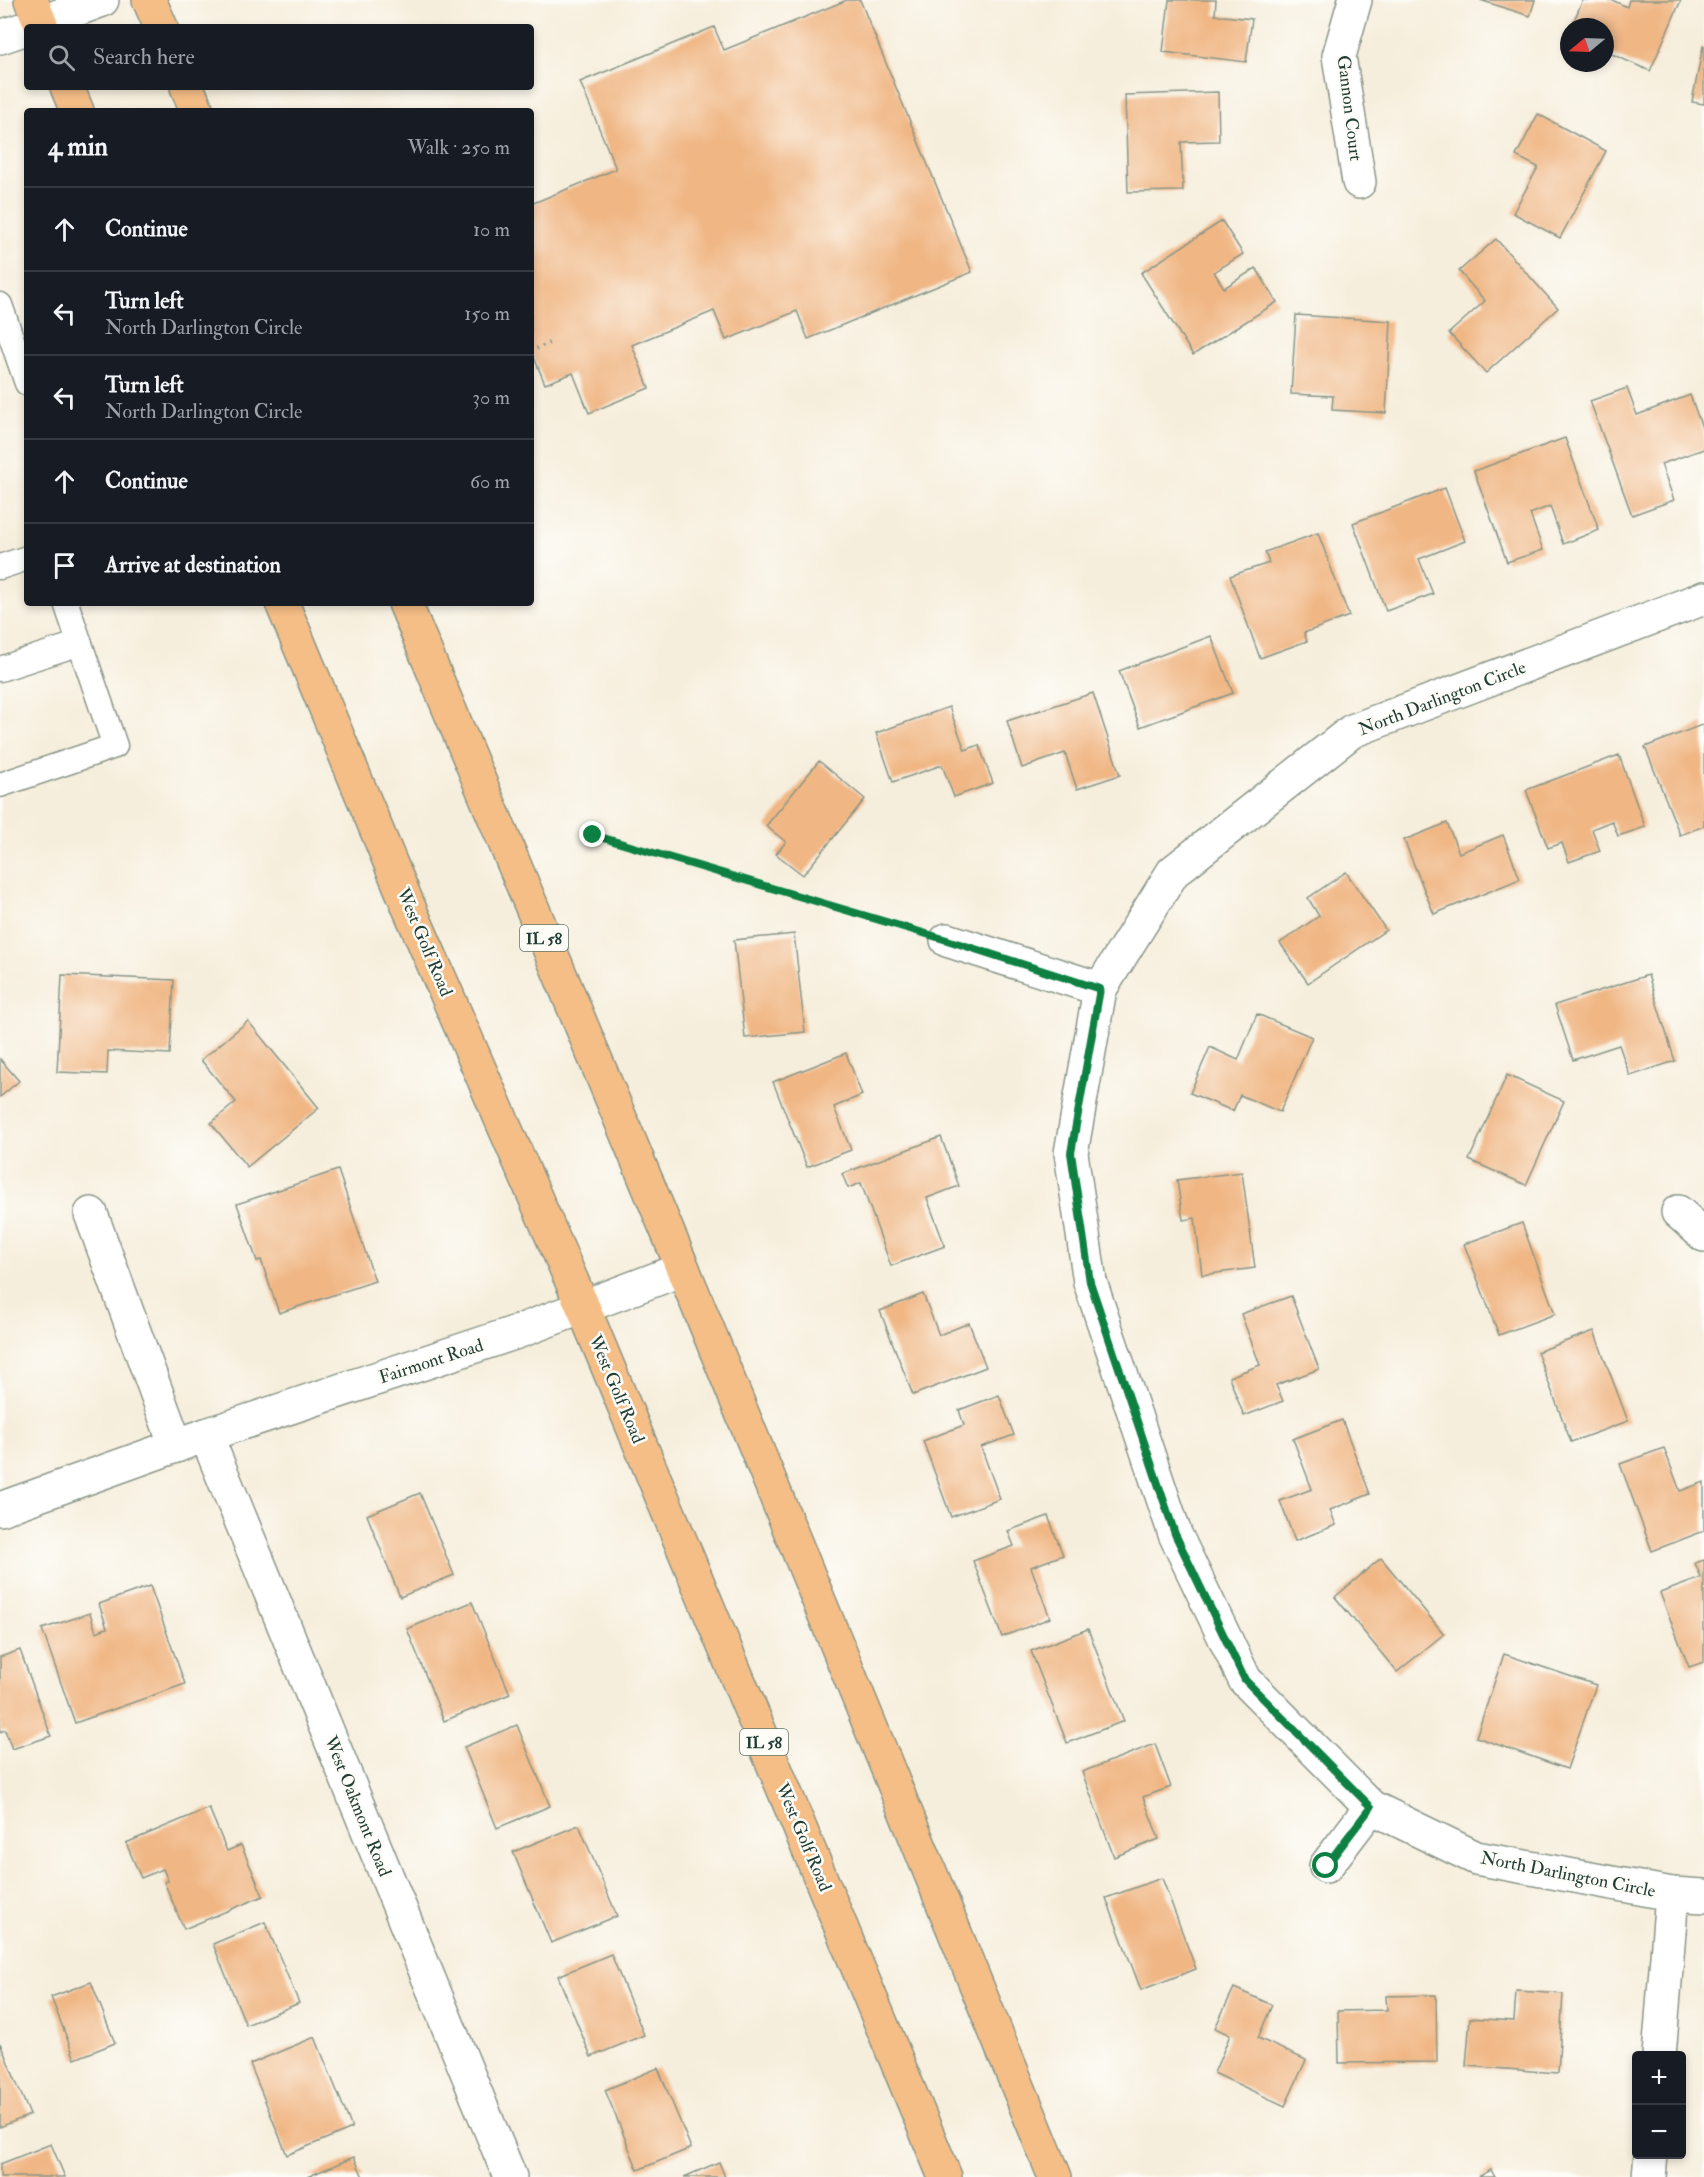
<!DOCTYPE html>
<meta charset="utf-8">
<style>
body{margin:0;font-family:"IM FELL Double Pica",serif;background:#242831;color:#f1f3f6}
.controls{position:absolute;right:18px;bottom:18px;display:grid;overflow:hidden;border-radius:6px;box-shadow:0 3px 9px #0003}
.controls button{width:54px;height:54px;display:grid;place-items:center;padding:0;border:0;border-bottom:2px solid #363941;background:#171b24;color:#f1f3f6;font:30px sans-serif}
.compass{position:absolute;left:1560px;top:18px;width:54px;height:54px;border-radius:50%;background:#171b24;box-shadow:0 3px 9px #0003;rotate:251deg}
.stop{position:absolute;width:18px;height:18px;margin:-14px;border:4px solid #0b8043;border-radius:50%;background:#fff}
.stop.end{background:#0b8043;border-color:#fff;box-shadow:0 2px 6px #0008}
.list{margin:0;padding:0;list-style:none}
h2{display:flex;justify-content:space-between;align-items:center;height:78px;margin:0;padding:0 24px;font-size:26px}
h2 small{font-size:20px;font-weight:400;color:#9ea1a6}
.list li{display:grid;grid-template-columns:39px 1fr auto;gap:18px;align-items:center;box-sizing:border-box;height:84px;padding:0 24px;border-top:2px solid #363941}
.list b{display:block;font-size:22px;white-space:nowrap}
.list p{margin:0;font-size:20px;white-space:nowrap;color:#9ea1a6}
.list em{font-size:20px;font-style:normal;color:#9ea1a6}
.icon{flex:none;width:33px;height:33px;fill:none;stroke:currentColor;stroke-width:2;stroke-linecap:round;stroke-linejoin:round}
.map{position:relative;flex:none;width:1704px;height:2177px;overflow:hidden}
.search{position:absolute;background:#171b24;box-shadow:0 3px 9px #0003;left:24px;top:24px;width:510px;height:66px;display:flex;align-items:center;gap:15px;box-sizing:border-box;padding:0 21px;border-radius:6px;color:#9ea1a6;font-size:22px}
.panel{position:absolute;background:#171b24;box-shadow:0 3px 9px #0003;left:24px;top:108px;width:510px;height:498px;border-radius:6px}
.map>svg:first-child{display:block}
.building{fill:#f0b683}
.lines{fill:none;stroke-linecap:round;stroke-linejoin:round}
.service-casing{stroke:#8a9688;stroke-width:27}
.minor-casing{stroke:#8a9688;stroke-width:36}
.primary-casing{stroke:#8a9688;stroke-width:36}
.path{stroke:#8a9688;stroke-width:4;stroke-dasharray:1.5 4.5;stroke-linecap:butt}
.service{stroke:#fff;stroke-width:24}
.minor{stroke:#fff;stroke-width:33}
.primary{stroke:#f6be87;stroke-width:33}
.route{stroke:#0b8043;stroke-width:8}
.labels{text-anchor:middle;stroke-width:5;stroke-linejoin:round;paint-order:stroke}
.shield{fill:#fdfcf7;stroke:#62766e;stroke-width:1.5}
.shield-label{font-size:16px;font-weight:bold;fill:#1f3d34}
.street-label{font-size:18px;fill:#1f3d34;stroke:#fdfcf7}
</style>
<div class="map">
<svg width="1704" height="2177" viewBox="0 0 1704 2177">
<rect width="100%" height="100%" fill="#fdfcf7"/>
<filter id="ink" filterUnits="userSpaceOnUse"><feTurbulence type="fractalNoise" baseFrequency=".0167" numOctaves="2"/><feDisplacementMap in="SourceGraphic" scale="12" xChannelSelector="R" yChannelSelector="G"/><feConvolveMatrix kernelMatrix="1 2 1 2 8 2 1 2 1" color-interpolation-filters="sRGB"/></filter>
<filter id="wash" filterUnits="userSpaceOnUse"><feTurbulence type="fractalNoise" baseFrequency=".008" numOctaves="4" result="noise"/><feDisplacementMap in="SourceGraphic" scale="24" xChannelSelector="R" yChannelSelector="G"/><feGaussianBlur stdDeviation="1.35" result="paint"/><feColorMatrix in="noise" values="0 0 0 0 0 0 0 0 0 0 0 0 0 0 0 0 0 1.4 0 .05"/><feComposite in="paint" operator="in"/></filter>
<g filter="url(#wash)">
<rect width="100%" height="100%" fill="#f6eedc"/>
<g id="blocks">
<g class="building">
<polygon points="847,0 860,0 972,272 808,339 797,311 726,340 714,311 632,345 649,388 589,413 573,373 545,384 531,350 531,204 616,169 580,82 714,27 724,50"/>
<polygon points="1169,0 1216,0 1215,15 1252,19 1246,62 1163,52"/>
<polygon points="1480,0 1535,0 1530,16"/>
<polygon points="1583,0 1612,0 1627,7 1629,0 1681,0 1650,71 1605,51 1605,27 1571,27"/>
<polygon points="1703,46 1704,46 1704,104 1692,102"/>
<polygon points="1218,92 1219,141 1181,142 1183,191 1128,192 1125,95"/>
<polygon points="1538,114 1606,151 1560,238 1513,213 1538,167 1516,156"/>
<polygon points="1222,221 1243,254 1214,272 1224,288 1256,268 1277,302 1193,355 1141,273"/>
<polygon points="1496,239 1558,308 1486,373 1449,333 1485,301 1459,271"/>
<polygon points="1296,315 1391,321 1386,413 1332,410 1333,396 1291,394"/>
<polygon points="1627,388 1637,415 1690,395 1704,433 1704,449 1661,464 1674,500 1632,515 1590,401"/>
<polygon points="1565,438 1599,530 1563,544 1550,506 1530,514 1543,550 1507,562 1474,471"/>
<polygon points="1445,488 1465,541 1419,559 1433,594 1386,611 1353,523"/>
<polygon points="1318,533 1349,616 1304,633 1307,641 1260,658 1230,576 1269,563 1265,552"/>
<polygon points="1211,636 1233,693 1140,727 1119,671"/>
<polygon points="1093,693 1120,775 1077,789 1065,753 1022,768 1007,721"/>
<polygon points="949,707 965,750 979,745 993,783 954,797 942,765 893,782 876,733"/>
<polygon points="1704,724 1704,826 1680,835 1645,747"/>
<polygon points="1619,755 1645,827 1618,836 1612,821 1592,829 1600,851 1569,862 1562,843 1548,848 1526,790"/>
<polygon points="819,761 865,799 803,875 776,854 786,842 766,826"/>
<polygon points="1447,823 1459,853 1503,835 1520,879 1434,914 1404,840"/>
<polygon points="1346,872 1386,930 1308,983 1280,943 1319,916 1308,898"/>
<polygon points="794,934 805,1032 745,1038 734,940"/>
<polygon points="62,975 174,980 170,1054 108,1051 107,1074 57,1072"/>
<polygon points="1648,975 1675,1061 1630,1076 1619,1045 1573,1060 1555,1005"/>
<polygon points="1257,1014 1312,1037 1280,1112 1240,1095 1233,1111 1190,1093 1210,1047 1238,1060"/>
<polygon points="248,1021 319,1108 247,1167 211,1123 236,1102 201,1060"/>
<polygon points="846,1053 862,1095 834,1107 851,1150 807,1167 773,1082"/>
<polygon points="0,1059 19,1081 0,1097"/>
<polygon points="1507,1075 1564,1101 1526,1185 1469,1160"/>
<polygon points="941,1137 959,1186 927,1198 945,1246 891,1266 861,1183 848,1188 842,1174"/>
<polygon points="338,1170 375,1281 279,1313 261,1260 257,1261 237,1204"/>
<polygon points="1242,1172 1255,1268 1202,1275 1195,1218 1183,1220 1177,1180"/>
<polygon points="1522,1223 1555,1314 1499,1335 1464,1244"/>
<polygon points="923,1294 939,1335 969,1323 986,1367 913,1395 880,1311"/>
<polygon points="1291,1296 1319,1369 1276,1385 1283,1401 1244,1416 1229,1377 1260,1365 1241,1314"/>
<polygon points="1594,1331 1628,1421 1571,1442 1537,1352"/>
<polygon points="999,1395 1014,1435 981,1447 1000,1499 951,1517 923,1441 964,1425 959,1410"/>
<polygon points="1342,1420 1370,1494 1330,1510 1336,1525 1295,1541 1280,1501 1312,1489 1293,1439"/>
<polygon points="1664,1448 1680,1491 1704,1482 1704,1531 1652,1551 1620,1464"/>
<polygon points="420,1493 454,1575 400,1597 367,1515"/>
<polygon points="1048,1516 1063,1555 1031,1567 1050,1618 1002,1637 973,1561 1014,1546 1008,1531"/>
<polygon points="1381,1558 1444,1634 1397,1672 1335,1597"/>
<polygon points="1704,1560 1704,1662 1689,1667 1660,1593 1701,1578 1695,1563"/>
<polygon points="150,1586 185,1684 75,1723 42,1629 90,1613 96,1632 107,1628 99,1604"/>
<polygon points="472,1602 510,1694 444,1721 407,1629"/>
<polygon points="1088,1629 1124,1721 1067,1743 1031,1651"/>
<polygon points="20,1650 51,1736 12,1749 5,1730 0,1732 0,1657"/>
<polygon points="1504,1654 1596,1685 1567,1769 1476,1737"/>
<polygon points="517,1725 550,1806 497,1828 464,1747"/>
<polygon points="1155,1744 1171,1787 1143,1797 1159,1839 1114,1857 1082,1772"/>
<polygon points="209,1808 227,1851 241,1845 263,1896 184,1929 164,1882 168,1881 163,1869 141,1878 126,1843"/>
<polygon points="579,1825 617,1916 551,1943 513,1852"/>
<polygon points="1162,1878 1196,1969 1141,1990 1106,1898"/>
<polygon points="265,1922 299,2003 246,2025 213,1944"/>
<polygon points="611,1954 644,2035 591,2057 558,1976"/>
<polygon points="91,1982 115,2043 75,2059 51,1997"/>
<polygon points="1234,1988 1272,2005 1258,2038 1306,2060 1285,2106 1214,2073 1230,2035 1215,2028"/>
<polygon points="1516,1991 1563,1994 1558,2073 1466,2066 1470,2018 1514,2021"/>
<polygon points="1436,1995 1437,2062 1339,2063 1338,2011 1387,2010 1386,1996"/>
<polygon points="315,2037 352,2128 287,2155 250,2064"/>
<polygon points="0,2043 30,2115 0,2127"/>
<polygon points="658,2068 691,2148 638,2170 605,2090"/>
<polygon points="51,2144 65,2177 0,2177 0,2164"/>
<polygon points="354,2157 363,2177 307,2177"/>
<polygon points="719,2162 725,2177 684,2177"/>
<polygon points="1491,2170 1495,2177 1478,2177"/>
</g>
</g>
</g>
<g filter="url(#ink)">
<use href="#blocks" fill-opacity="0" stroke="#8a9688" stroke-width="1.5"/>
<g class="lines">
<defs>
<g id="service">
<polyline points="0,305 27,383"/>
<polyline points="0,567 27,558"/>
<polyline points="0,669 80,643"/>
<polyline points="0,785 115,746 66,603"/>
</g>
<g id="minor">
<polyline points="1355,0 1339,56 1359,182"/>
<polyline points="29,27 102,0"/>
<polyline points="0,37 27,28"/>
<polyline points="1704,598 1352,731 1173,872 1100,989 1071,1153 1090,1282 1175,1534 1245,1680 1371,1807 1476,1858 1672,1894 1704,1896"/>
<polyline points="947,940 1100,989"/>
<polyline points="1678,1212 1704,1235"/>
<polyline points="91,1214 176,1446"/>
<polyline points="206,1435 510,2177"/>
<polyline points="0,1509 206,1435 517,1332 683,1269"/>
<polyline points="1326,1866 1371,1807"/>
<polyline points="1659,2056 1672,1894"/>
<polyline points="1649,2177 1651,2154"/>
</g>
<g id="primary">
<polyline points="31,0 42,27"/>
<polyline points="149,0 161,27"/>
<polyline points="67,87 77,111"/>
<polyline points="187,87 197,111"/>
<polyline points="282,603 410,910 583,1307 945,2177"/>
<polyline points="405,603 683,1269 1055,2177"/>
</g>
</defs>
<use href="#service" class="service-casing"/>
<use href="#minor" class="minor-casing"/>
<use href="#primary" class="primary-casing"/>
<g class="path">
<polyline points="531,351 549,343"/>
<polyline points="593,835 911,929"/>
</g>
<use href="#service" class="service"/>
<use href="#minor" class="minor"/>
<use href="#primary" class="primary"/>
</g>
</g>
<g class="lines" filter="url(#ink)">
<polyline class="route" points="593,835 947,940 1100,989 1071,1153 1090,1282 1175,1534 1245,1680 1371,1807 1326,1866"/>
</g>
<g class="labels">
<g class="shield">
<rect x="520" y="925" width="48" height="26" rx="4.5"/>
<rect x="740" y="1729" width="48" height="26" rx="4.5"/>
</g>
<g class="shield-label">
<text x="544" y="944">IL 58</text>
<text x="764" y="1748">IL 58</text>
</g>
<g class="street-label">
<text transform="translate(1350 108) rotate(83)" y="6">Gannon Court</text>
<text transform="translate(1442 698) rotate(-21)" y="6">North Darlington Circle</text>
<text transform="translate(425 942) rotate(67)" y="6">West Golf Road</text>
<text transform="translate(431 1361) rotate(-18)" y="6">Fairmont Road</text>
<text transform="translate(617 1389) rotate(67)" y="6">West Golf Road</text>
<text transform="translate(358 1806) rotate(68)" y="6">West Oakmont Road</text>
<text transform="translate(804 1837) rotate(67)" y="6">West Golf Road</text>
<text transform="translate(1568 1874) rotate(11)" y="6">North Darlington Circle</text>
</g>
</g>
</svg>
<div class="controls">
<button>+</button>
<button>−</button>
</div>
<svg class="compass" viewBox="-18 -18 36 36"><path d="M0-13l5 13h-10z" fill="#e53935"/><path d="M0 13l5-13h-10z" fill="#9ea1a6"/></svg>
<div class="stop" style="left:1326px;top:1866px"></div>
<div class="stop end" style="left:593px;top:835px"></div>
<div class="search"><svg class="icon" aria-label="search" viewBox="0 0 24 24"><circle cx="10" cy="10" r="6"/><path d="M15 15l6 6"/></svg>Search here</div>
<section class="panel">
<h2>4 min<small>Walk · 250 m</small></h2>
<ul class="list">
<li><svg class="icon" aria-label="ahead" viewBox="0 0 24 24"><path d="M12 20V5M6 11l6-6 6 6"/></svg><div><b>Continue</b></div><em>10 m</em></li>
<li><svg class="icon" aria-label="left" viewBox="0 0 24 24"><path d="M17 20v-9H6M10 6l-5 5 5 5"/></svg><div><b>Turn left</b><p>North Darlington Circle</p></div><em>150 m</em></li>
<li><svg class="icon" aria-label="left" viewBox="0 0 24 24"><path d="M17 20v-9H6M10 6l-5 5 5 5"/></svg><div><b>Turn left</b><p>North Darlington Circle</p></div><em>30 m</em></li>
<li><svg class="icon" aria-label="ahead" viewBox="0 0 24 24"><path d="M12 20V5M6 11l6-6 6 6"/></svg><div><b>Continue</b></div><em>60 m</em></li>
<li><svg class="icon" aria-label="arrive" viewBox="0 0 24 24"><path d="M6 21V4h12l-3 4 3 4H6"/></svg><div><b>Arrive at destination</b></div></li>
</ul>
</section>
</div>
